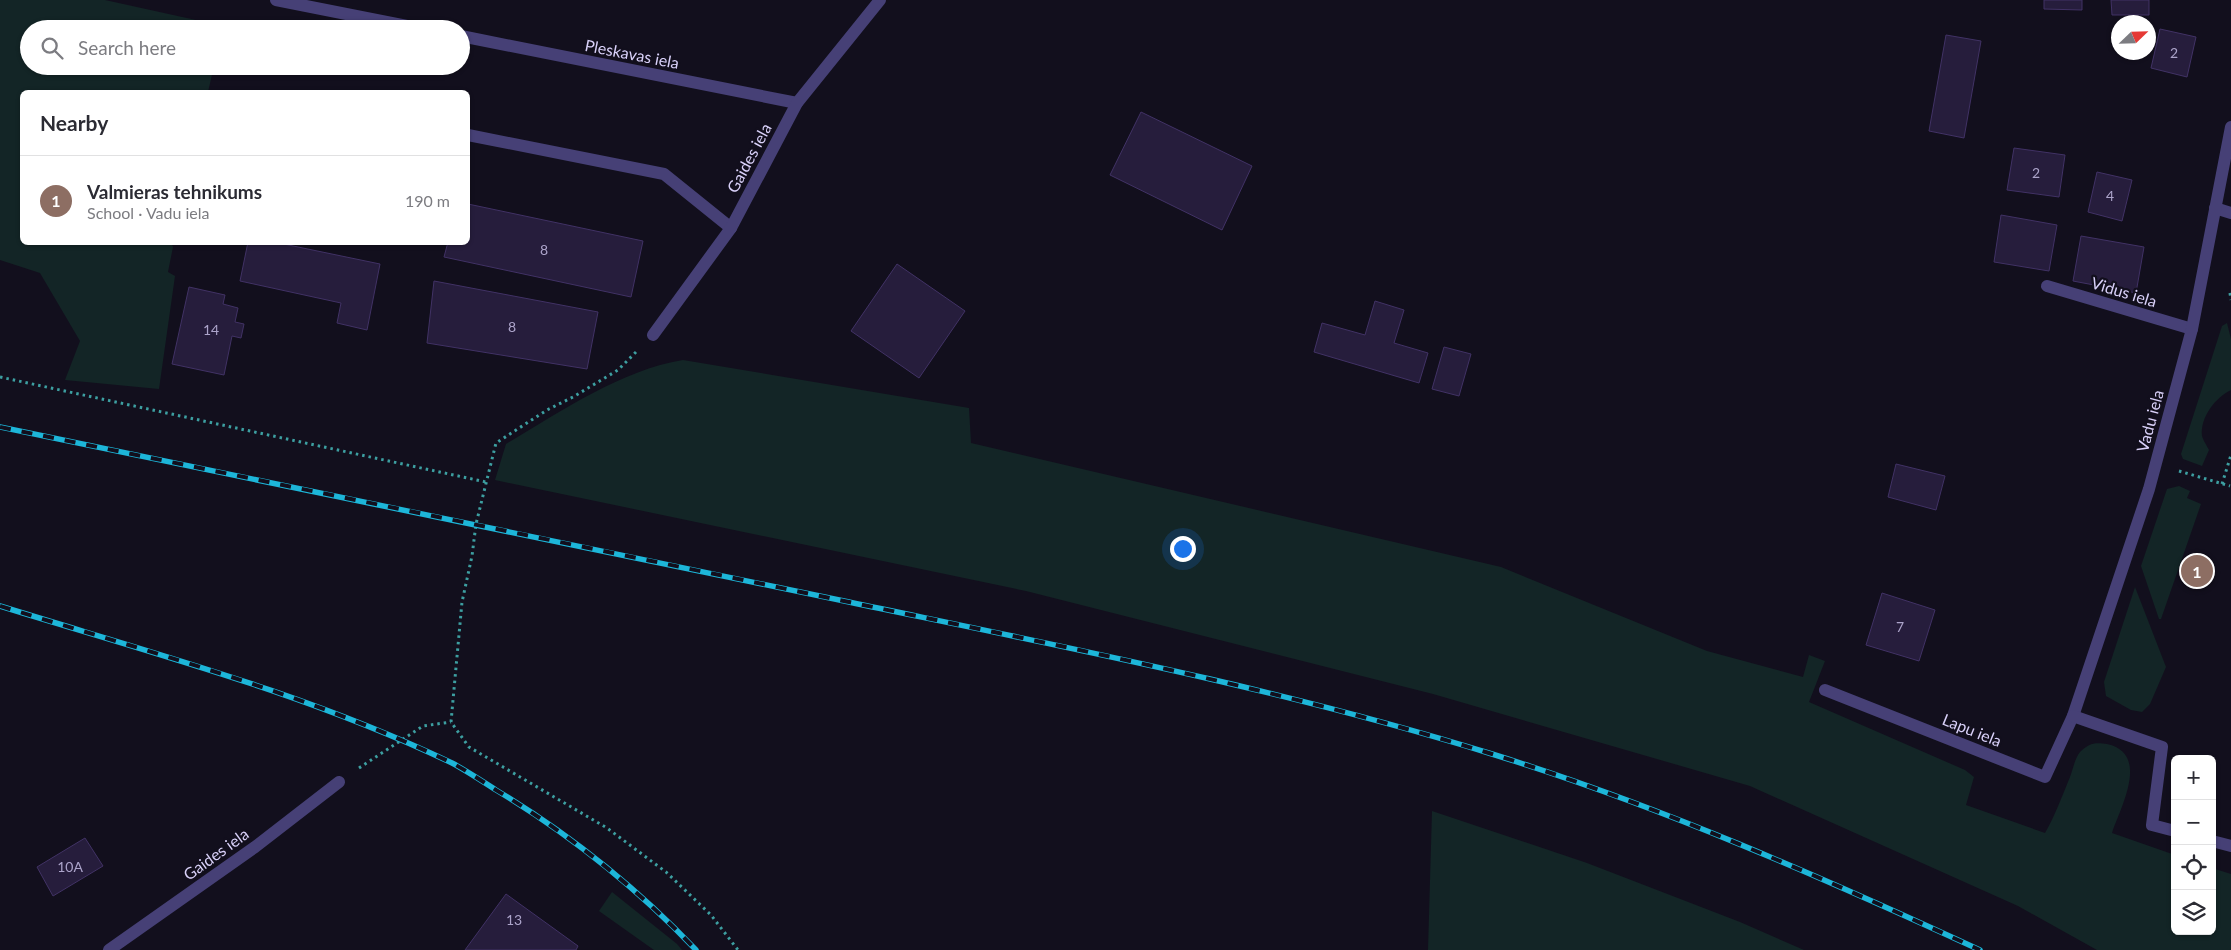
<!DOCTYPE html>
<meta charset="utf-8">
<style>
body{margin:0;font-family:Lato,sans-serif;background:#f7f7f7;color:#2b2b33}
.controls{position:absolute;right:15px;bottom:15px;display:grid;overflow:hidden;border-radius:8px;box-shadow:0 1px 4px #0004}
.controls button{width:45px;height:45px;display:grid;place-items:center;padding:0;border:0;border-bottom:1px solid #e1e1e2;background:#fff;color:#2b2b33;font:25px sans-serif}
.compass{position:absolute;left:2111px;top:15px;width:45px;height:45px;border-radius:50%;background:#fff;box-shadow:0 1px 4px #0004;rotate:67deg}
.you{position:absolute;left:1182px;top:548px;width:18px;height:18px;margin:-12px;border:4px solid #fff;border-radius:50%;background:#1a73e8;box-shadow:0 0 0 8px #1a73e833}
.badge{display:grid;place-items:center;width:32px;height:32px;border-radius:50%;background:#db2777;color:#fff;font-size:16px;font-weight:700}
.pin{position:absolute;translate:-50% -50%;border:2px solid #fff;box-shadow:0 1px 5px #0006}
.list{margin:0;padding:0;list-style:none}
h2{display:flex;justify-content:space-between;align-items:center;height:65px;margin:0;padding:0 20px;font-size:21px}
h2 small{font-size:16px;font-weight:400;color:#7c7c81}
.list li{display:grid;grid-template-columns:32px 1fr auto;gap:15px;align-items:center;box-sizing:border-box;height:90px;padding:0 20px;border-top:1px solid #e1e1e2}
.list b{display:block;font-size:19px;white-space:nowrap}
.list p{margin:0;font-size:16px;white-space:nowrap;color:#7c7c81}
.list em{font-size:16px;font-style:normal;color:#7c7c81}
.icon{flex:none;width:28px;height:28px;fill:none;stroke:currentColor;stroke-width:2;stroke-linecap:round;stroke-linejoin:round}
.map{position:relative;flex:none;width:2231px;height:950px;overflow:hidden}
.search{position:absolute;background:#fff;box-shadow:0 1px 4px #0004;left:20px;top:20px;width:450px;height:55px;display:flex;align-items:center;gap:12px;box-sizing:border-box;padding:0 18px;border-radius:28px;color:#7c7c81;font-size:19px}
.panel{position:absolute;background:#fff;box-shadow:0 1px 4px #0004;left:20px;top:90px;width:450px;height:155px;border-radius:8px}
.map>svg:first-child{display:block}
.green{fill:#132526}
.building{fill:#261d3c;stroke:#413265}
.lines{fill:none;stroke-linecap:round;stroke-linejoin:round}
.path{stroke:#3d9fa1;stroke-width:3;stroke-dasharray:2.5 4;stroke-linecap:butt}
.minor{stroke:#464076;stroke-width:12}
.rail-casing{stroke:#1db6d9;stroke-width:5.5}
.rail{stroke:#120f1d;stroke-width:4;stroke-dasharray:11;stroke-linecap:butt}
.labels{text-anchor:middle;stroke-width:4.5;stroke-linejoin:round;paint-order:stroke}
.number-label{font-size:14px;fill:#aca4ca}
.street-label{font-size:16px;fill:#d9d1f9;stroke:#120f1d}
</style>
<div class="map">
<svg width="2231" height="950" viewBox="0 0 2231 950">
<rect width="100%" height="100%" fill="#120f1d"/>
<g class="green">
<polygon points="0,0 105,0 223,26 223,29 29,29 29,66 214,66 208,92 22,92 22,242 171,242 173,247 168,272 175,276 159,389 65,380 80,341 40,273 0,260"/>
<path d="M2227,323L2231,339V390C2216,397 2200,417 2202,436C2203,440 2207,446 2209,450L2202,466L2183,459L2181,454L2222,326Z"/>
<path d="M683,360L969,408L971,443L1501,567L1707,651L1803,677L1809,655L1825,661L1809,702L1965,770L1974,777L1966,805L2045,833C2055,816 2062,796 2070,777C2073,769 2075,758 2080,752C2089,743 2095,742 2107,744C2151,754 2120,808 2112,833L2175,855V931H2212V868L2231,874V950H2097L2018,906L1750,786L1433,694L1026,591L495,480L506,444C560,412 621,370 683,360Z"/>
<polygon points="2179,486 2190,491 2187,498 2201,504 2161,619 2159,619 2141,566 2167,489"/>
<polygon points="2135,587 2166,667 2150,704 2142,712 2131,710 2106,696 2104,682"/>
<polygon points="1432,811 1587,863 1740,922 1804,950 1428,950"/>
<polygon points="612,892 677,944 682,950 654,950 599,911"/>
</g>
<g class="building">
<polygon points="2044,0 2082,0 2082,10 2044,9"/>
<polygon points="2111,0 2149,0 2149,15 2112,15"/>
<polygon points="2160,29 2196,37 2187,77 2151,68"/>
<polygon points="1946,35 1981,41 1964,138 1929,131"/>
<polygon points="1141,112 1252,166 1222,230 1110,175"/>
<polygon points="2014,148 2065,155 2059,197 2007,190"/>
<polygon points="2097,172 2132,180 2122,221 2088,212"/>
<polygon points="468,204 643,241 631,297 444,257 448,242 468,242"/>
<polygon points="2001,215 2057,225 2049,271 1994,262"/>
<polygon points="2081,236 2144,247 2136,293 2073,281"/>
<polygon points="248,242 274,242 380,264 367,330 337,323 341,303 240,281"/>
<polygon points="897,264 965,311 919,378 851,331"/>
<polygon points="434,281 598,312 587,369 427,343"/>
<polygon points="189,287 225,295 223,304 238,308 235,322 244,324 241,338 232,336 224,375 172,364"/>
<polygon points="1375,301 1404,310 1394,343 1428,353 1419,383 1314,352 1322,323 1365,335"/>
<polygon points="1444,347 1471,354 1459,396 1432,389"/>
<polygon points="1896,464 1945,476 1936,510 1888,497"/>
<polygon points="1882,593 1935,610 1919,661 1866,645"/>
<polygon points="85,838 103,866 53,896 37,867"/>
<polygon points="506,894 578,946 576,950 465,950"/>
</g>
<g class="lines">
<g class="path">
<polyline points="2230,293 2231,300"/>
<polyline points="636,352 618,370 573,397 547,410 496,443 476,524 472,556 462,602 451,722 469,747 607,828 666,872 711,915 738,950"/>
<polyline points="0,377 486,482"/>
<polyline points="2179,471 2230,486"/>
<polyline points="2222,484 2231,455"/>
<polyline points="359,768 423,726 451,722"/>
</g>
<g class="minor">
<polyline points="276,0 422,29"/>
<polyline points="461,36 797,103"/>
<polyline points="468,135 664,174 731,228"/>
<polyline points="2215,208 2231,213"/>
<polyline points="2047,286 2192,329"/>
<polyline points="653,335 731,228 797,103 880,0"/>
<polyline points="1825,690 2045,777 2073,716 2149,489 2192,329 2231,127"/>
<polyline points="2073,716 2162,747 2152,825 2175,831"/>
<polyline points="2212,841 2231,846"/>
<polyline points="109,950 255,847 339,782"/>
</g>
<defs>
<g id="rail">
<path d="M0,427C283,485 566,543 849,602C1065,647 1282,689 1492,754C1660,806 1821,877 1980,950"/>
<path d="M0,606C152,653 308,694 452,763C467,771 482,781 496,790C569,834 637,888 696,950"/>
</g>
</defs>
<use href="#rail" class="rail-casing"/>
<use href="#rail" class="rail"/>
</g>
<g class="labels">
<g class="number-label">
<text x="2174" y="58">2</text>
<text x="2036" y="178">2</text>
<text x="2110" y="201">4</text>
<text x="544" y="255">8</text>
<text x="512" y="332">8</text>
<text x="211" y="335">14</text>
<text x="1900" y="632">7</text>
<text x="70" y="872">10A</text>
<text x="514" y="925">13</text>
</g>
<g class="street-label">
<text transform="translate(632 54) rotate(11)" y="6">Pleskavas iela</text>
<text transform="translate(749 158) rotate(-62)" y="6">Gaides iela</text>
<text transform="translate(2124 292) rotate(17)" y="6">Vidus iela</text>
<text transform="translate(2150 421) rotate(-75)" y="6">Vadu iela</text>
<text transform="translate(1972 730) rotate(22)" y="6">Lapu iela</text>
<text transform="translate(216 854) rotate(-36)" y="6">Gaides iela</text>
</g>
</g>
</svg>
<div class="controls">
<button>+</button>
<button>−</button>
<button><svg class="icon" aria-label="locate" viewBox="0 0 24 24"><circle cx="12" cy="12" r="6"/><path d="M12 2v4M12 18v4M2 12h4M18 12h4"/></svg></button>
<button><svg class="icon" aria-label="layers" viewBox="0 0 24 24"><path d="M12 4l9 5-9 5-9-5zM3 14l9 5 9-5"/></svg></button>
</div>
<svg class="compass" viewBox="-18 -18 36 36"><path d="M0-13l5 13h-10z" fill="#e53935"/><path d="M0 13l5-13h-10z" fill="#7c7c81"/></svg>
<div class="you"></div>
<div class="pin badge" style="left:2197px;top:571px;background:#8d6e63">1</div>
<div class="search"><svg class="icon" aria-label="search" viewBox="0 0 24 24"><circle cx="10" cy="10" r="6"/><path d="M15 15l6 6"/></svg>Search here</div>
<section class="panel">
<h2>Nearby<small></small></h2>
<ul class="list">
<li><span class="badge" style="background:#8d6e63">1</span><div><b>Valmieras tehnikums</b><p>School · Vadu iela</p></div><em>190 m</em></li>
</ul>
</section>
</div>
